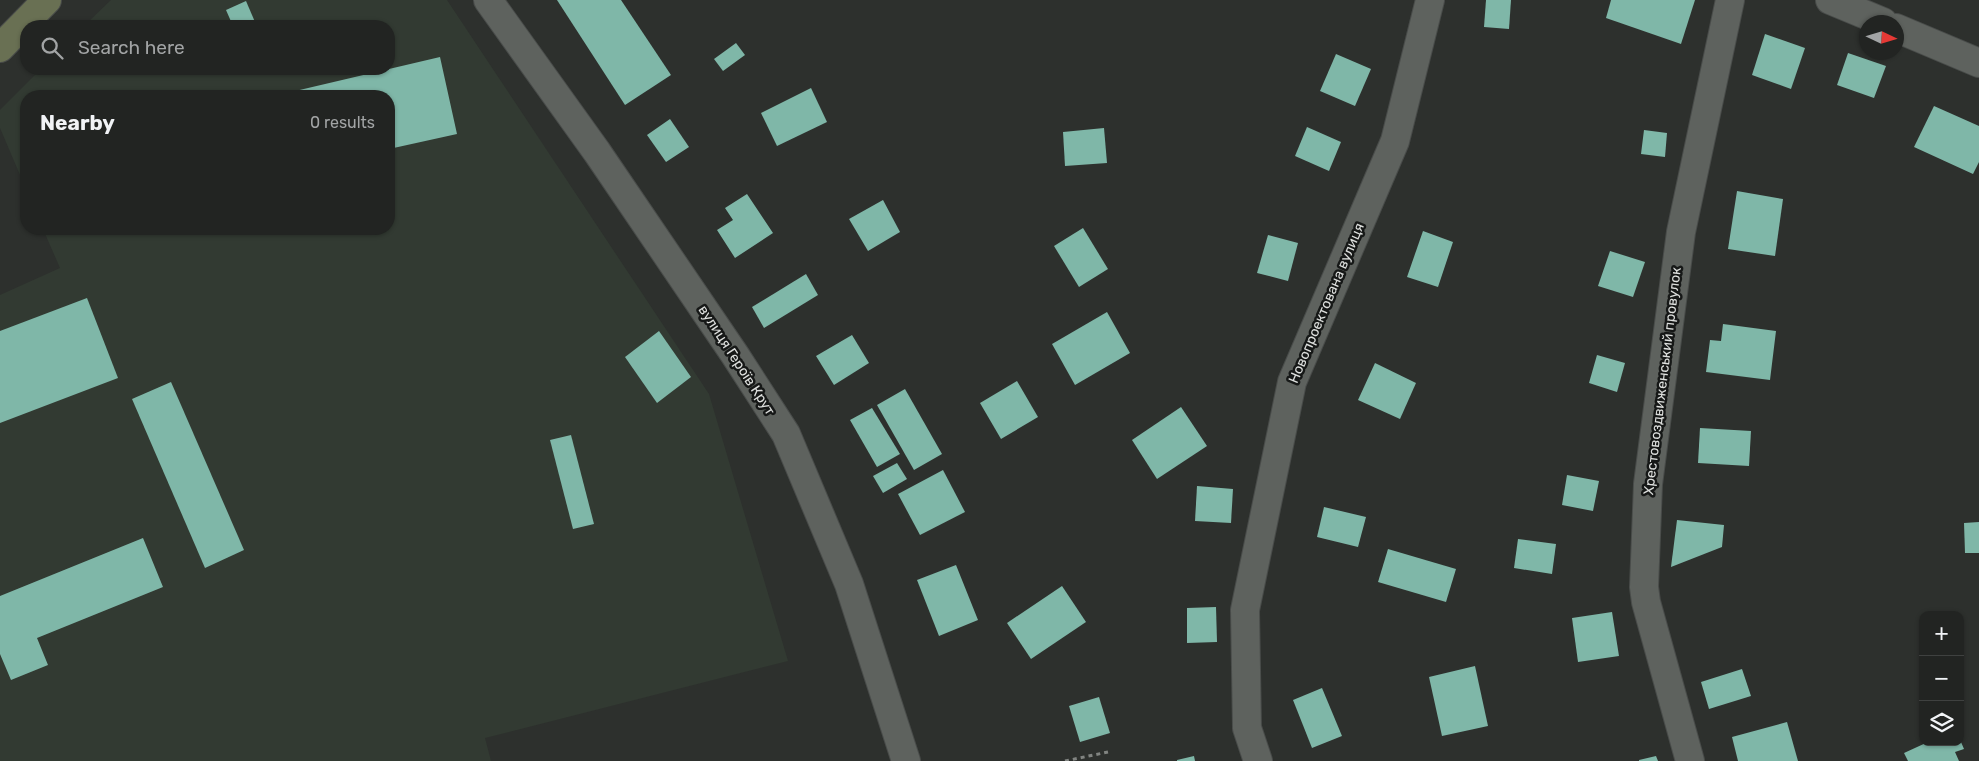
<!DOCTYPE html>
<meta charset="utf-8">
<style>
body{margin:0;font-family:Rubik,sans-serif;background:#2a2c2a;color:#f1f3f6}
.controls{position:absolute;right:15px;bottom:15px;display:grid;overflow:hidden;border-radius:10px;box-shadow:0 1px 4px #0004}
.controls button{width:45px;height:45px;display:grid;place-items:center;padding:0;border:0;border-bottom:1px solid #3f4140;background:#222422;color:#f1f3f6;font:25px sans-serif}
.compass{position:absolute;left:1859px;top:15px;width:45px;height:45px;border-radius:50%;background:#222422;box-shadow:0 1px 4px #0004;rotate:94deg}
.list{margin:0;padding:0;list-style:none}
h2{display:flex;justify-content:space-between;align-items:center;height:65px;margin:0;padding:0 20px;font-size:21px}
h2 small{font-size:16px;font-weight:400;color:#a2a4a5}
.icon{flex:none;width:28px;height:28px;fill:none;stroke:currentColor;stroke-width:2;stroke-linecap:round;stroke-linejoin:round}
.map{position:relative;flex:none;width:1979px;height:761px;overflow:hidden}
.search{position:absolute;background:#222422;box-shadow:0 1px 4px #0004;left:20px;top:20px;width:375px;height:55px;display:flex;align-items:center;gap:12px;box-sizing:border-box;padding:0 18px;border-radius:20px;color:#a2a4a5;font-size:19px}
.panel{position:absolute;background:#222422;box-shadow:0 1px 4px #0004;left:20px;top:90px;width:375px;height:145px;border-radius:20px}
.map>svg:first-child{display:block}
.built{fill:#323a32}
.building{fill:#7fb7a8}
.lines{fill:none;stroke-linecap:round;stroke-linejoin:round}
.minor-casing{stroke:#494c4a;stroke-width:30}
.tertiary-casing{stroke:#494c4a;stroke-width:30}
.secondary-casing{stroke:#494c4a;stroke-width:30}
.path{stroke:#818481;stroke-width:3;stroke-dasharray:4 4;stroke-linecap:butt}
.minor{stroke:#5e625e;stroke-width:28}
.tertiary{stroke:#5e625e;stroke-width:28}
.secondary{stroke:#697053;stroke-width:28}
.labels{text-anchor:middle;stroke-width:5;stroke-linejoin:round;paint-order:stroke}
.street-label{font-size:14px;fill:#dee0de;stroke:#161817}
</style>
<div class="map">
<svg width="1979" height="761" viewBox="0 0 1979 761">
<rect width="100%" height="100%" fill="#2d302d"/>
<polygon class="built" points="111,0 447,0 709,394 788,661 485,738 491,761 0,761 0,295 60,268 43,229 389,229 389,96 26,96 26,189 0,128 0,110 41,69 389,69 389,26 84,26"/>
<g class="building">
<polygon points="557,0 621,0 671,75 625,105"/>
<polygon points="1486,0 1511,0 1509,29 1484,27"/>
<polygon points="1611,0 1695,0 1681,44 1606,18"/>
<polygon points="246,1 255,22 246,26 233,26 226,10"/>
<polygon points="1765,34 1805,48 1791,89 1752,75"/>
<polygon points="736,43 745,55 723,71 714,59"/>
<polygon points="1848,53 1886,66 1874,98 1837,85"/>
<polygon points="1336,54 1371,69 1355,106 1320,91"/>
<polygon points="440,57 457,134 389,149 389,96 274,96"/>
<polygon points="811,88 827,122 777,146 761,113"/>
<polygon points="1934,106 1979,126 1979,162 1973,174 1914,147"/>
<polygon points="670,119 689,147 666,162 647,135"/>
<polygon points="1307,127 1341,142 1329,171 1295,156"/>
<polygon points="1104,128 1107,163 1065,166 1063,132"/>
<polygon points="1644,130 1667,133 1665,157 1641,154"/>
<polygon points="1737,191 1783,199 1775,256 1728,249"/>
<polygon points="747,194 773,233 735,258 717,230 733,220 725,208"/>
<polygon points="883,200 900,232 868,251 849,219"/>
<polygon points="1083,228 1108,269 1079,287 1054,246"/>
<polygon points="1423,231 1453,242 1438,287 1407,277"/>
<polygon points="1268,235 1298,243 1288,281 1257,273"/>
<polygon points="1610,251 1645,262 1633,297 1598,286"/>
<polygon points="806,274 818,295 764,328 752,307"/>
<polygon points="87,298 118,378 0,423 0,331"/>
<polygon points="1107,312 1130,353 1075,385 1052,344"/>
<polygon points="1723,324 1776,331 1770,380 1706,372 1710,340 1721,341"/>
<polygon points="659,331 691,377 657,403 625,357"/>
<polygon points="852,335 869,363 834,385 816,356"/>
<polygon points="1597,355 1625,363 1617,392 1589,383"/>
<polygon points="1375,363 1416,383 1400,419 1358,400"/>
<polygon points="1017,381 1038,417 1001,439 980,403"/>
<polygon points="171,382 244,550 205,568 132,399"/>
<polygon points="905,389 942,454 914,470 877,405"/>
<polygon points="1181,407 1207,446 1157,479 1132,440"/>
<polygon points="872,408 900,454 877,467 850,420"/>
<polygon points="1700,428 1751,431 1749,466 1698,463"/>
<polygon points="571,435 594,524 573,529 550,440"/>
<polygon points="897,463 907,479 883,493 873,476"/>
<polygon points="943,470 965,512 920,535 898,494"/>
<polygon points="1567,475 1599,481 1593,511 1562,505"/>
<polygon points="1197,486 1233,489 1231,523 1195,521"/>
<polygon points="1324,507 1366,517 1358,547 1317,537"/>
<polygon points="1677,520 1724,525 1722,547 1671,567"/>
<polygon points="1979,522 1979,553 1965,553 1964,523"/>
<polygon points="143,538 163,587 37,638 48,665 11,680 0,654 0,596"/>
<polygon points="1518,539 1556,544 1552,574 1514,568"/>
<polygon points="1388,549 1456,569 1446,602 1378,582"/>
<polygon points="956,565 978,620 939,636 917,580"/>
<polygon points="1062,586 1086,622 1031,659 1007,623"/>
<polygon points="1216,607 1217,642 1187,643 1187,608"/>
<polygon points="1612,612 1619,656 1578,662 1572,618"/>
<polygon points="1475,666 1488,726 1442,736 1429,677"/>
<polygon points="1742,669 1751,696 1709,709 1701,682"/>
<polygon points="1322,688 1342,736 1312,748 1293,700"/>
<polygon points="1099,697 1110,733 1080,742 1069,706"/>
<polygon points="1787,722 1798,761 1738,761 1732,737"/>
<polygon points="1928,742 1961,742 1964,749 1955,752 1959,761 1908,761 1904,753"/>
<polygon points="1194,756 1195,761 1177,761 1177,760"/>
<polygon points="1656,756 1658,761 1639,761 1639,760"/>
</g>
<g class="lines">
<defs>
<g id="minor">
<polyline points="488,0 597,152 735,355 786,434 849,584 906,761"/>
<polyline points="1258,761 1247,728 1245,610 1292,382 1395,141 1430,0"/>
<polyline points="1690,761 1646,602 1644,587 1648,484 1681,232 1730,0"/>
</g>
<g id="tertiary">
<polyline points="1830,0 1883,22"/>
<polyline points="1896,28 1979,63"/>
</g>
<polyline id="secondary" points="0,48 47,0"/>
</defs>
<use href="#minor" class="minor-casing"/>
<use href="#tertiary" class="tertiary-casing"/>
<use href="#secondary" class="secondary-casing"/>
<polyline class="path" points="1065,761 1108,752"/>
<use href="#minor" class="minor"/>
<use href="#tertiary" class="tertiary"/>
<use href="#secondary" class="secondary"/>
</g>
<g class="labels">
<g class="street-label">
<text transform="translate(1326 303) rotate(-67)" y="5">Новопроектована вулиця</text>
<text transform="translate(737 360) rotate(57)" y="5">вулиця Героїв Крут</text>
<text transform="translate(1662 381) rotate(-83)" y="5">Хрестовоздвиженський провулок</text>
</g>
</g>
</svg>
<div class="controls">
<button>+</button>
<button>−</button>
<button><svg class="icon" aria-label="layers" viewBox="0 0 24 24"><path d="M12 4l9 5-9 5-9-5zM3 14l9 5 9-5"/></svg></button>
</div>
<svg class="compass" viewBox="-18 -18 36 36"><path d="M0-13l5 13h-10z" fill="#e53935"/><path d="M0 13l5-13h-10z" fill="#a2a4a5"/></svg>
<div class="search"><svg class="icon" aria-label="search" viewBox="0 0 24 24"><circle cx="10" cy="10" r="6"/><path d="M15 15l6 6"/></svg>Search here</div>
<section class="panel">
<h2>Nearby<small>0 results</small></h2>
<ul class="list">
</ul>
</section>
</div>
